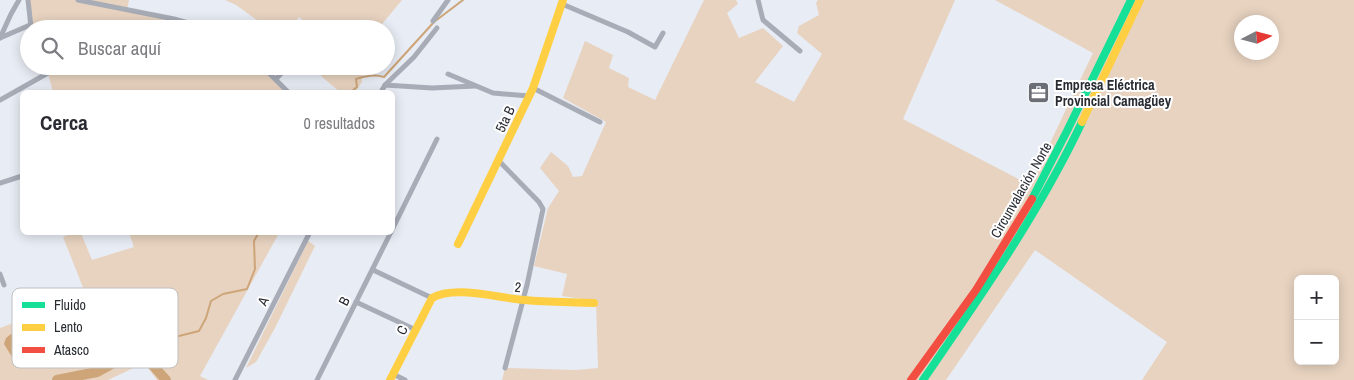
<!DOCTYPE html>
<html lang="es">
<meta charset="utf-8">
<style>
body{margin:0;font-family:"Archivo Narrow",sans-serif;background:#f2f2f3;color:#2b2b33}
.controls{position:absolute;right:15px;bottom:15px;display:grid;overflow:hidden;border-radius:8px;box-shadow:0 2px 12px #0003}
.controls button{width:45px;height:45px;display:grid;place-items:center;padding:0;border:0;border-bottom:1px solid #e1e1e2;background:#fff;color:#2b2b33;font:25px sans-serif}
.compass{position:absolute;left:1234px;top:15px;width:45px;height:45px;border-radius:50%;background:#fff;box-shadow:0 2px 12px #0003;rotate:84deg}
.list{margin:0;padding:0;list-style:none}
h2{display:flex;justify-content:space-between;align-items:center;height:65px;margin:0;padding:0 20px;font-size:21px}
h2 small{font-size:16px;font-weight:400;color:#7c7c81}
.icon{flex:none;width:28px;height:28px;fill:none;stroke:currentColor;stroke-width:2;stroke-linecap:round;stroke-linejoin:round}
.map{position:relative;flex:none;width:1354px;height:380px;overflow:hidden}
.search{position:absolute;background:#fff;box-shadow:0 2px 12px #0003;left:20px;top:20px;width:375px;height:55px;display:flex;align-items:center;gap:12px;box-sizing:border-box;padding:0 18px;border-radius:28px;color:#7c7c81;font-size:19px}
.panel{position:absolute;background:#fff;box-shadow:0 2px 12px #0003;left:20px;top:90px;width:375px;height:145px;border-radius:8px}
.map>svg:first-child{display:block}
.green{fill:#e8d3c0;fill-rule:evenodd}
.water{fill:#cda579}
.lines{fill:none;stroke-linecap:round;stroke-linejoin:round}
.stream{stroke:#cda579;stroke-width:2}
.river{stroke:#cda579;stroke-width:10}
.street{stroke:#a7acb7;stroke-width:5}
.fast{stroke:#16e098;stroke-width:8}
.slow{stroke:#ffcf43;stroke-width:8}
.jam{stroke:#f24e42;stroke-width:8}
.labels{text-anchor:middle;stroke-width:4;stroke-linejoin:round;paint-order:stroke}
.poi-label{font-size:14px;font-weight:bold;fill:#282b31;stroke:#fff;text-anchor:start}
.street-label{font-size:14px;fill:#282b31;stroke:#fff}
.key{fill:#fff;stroke:#bebfc1;stroke-width:1}
.key-label{font-size:14px;fill:#282b31}
</style>
<div class="map">
<svg width="1354" height="380" viewBox="0 0 1354 380">
<rect width="100%" height="100%" fill="#e8ecf4"/>
<g class="green">
<polygon points="28,0 129,0 127,11 205,29 31,29"/>
<polygon points="225,0 402,0 378,29 314,29 299,17 291,29 269,29 236,5"/>
<path d="M704,0H736L738,4L727,13L739,38L763,28L783,46L755,82L794,102L822,54L797,33L799,26L819,15L816,3L818,0H955L903,119L1030,185L1093,53L995,0H1354V380H1142L1167,342L1035,250L946,380H502L505,368L576,370L598,368L596,301L562,296L567,274L534,266L548,208L559,191L540,168L551,152L568,166L573,177L582,176L606,122L563,98L585,41L613,55L609,68L629,78L628,87L655,100ZM1242,22H1272V52H1242ZM1298,279H1335V361H1298Z"/>
<polygon points="46,66 261,66 287,92 53,92"/>
<polygon points="325,66 364,66 362,72 362,82 355,92 340,92 321,76"/>
<polygon points="73,233 81,233 92,260 134,247 129,233 279,233 200,376 208,380 157,380 144,363 108,380 0,380 0,328 58,306 83,362 109,353 63,237"/>
<polygon points="308,241 315,246 275,328 256,362 246,368"/>
</g>
<path class="water" d="M11,334H16C24,342 26,350 25,362L17,365L4,344L6,338Z"/>
<g class="lines">
<g class="stream">
<path d="M351,92L357,87L356,79C366,76 374,74 384,77L434,22L463,0"/>
<polyline points="141,352 150,350 155,342 199,331 206,318 211,301 223,294 247,289 255,269 254,241 259,232"/>
</g>
<polyline class="river" points="57,380 97,372 117,361 129,351 141,352 166,380"/>
<g class="street">
<polyline points="28,0 31,27"/>
<polyline points="78,0 174,19 210,29"/>
<polyline points="758,0 763,20 800,51"/>
<polyline points="562,4 628,32 655,47 663,33"/>
<polyline points="433,21 448,0"/>
<polyline points="0,38 11,14 19,0"/>
<polyline points="0,38 30,25"/>
<polyline points="262,66 288,92"/>
<polyline points="448,74 493,93 529,96"/>
<polyline points="276,79 288,66"/>
<polyline points="385,85 432,88 475,86"/>
<polyline points="533,88 600,122"/>
<polyline points="381,92 385,85 414,57 437,28"/>
<polyline points="0,100 48,73 45,66"/>
<polyline points="499,161 539,202 543,209 527,285 505,368"/>
<polyline points="0,183 22,176"/>
<polyline points="392,230 437,139"/>
<polyline points="373,270 432,298"/>
<polyline points="0,274 4,285"/>
<polyline points="356,302 416,330"/>
<polyline points="393,374 405,380"/>
<polyline points="235,380 310,232"/>
<polyline points="317,380 391,232"/>
</g>
<g class="fast">
<polyline points="1032,199 1067,131 1131,0"/>
<path d="M923,380C980,297 1039,213 1082,122"/>
</g>
<g class="slow">
<polyline points="1082,122 1140,0"/>
<polyline points="458,244 533,88 563,0"/>
<path d="M390,380L432,298C455,285 498,298 524,300C547,302 571,302 594,303"/>
</g>
<polyline class="jam" points="911,380 976,290 1032,199"/>
</g>
<defs>
<symbol id="office-square" viewBox="-11 -11 22 22"><rect x="-9" y="-9" width="18" height="18" rx="4" fill="#6b6f75" stroke="#fff"/><path d="M-6-3h4V-5.5h4V-3h4V5H-6ZM-1-4.5V-3h2v-1.5ZM-6 0V1H6V0Z" fill="#fff"/></symbol>
</defs>
<g fill-rule="evenodd">
<use href="#office-square" x="1026" y="80" width="25" height="25"/>
</g>
<g class="labels">
<g class="poi-label">
<text x="1055" y="90">Empresa Eléctrica<tspan x="1055" dy="16">Provincial Camagüey</tspan></text>
</g>
<g class="street-label">
<text transform="translate(505 119) rotate(-65)" y="5">5ta B</text>
<text transform="translate(1021 190) rotate(-60)" y="5">Circunvalación Norte</text>
<text transform="translate(518 287) rotate(6)" y="5">2</text>
<text transform="translate(263 301) rotate(-63)" y="5">A</text>
<text transform="translate(344 301) rotate(-63)" y="5">B</text>
<text transform="translate(402 330) rotate(-63)" y="5">C</text>
</g>
</g>
<rect x="12" y="288" width="166" height="80" rx="8" class="key"/>
<rect x="22" y="302" width="23" height="6" fill="#16e098"/>
<rect x="22" y="324" width="23" height="7" fill="#ffcf43"/>
<rect x="22" y="347" width="23" height="6" fill="#f24e42"/>
<g class="key-label">
<text x="54" y="310">Fluido</text>
<text x="54" y="332">Lento</text>
<text x="54" y="355">Atasco</text>
</g>
</svg>
<div class="controls">
<button>+</button>
<button>−</button>
</div>
<svg class="compass" viewBox="-18 -18 36 36"><path d="M0-13l5 13h-10z" fill="#e53935"/><path d="M0 13l5-13h-10z" fill="#7c7c81"/></svg>
<div class="search"><svg class="icon" aria-label="search" viewBox="0 0 24 24"><circle cx="10" cy="10" r="6"/><path d="M15 15l6 6"/></svg>Buscar aquí</div>
<section class="panel">
<h2>Cerca<small>0 resultados</small></h2>
<ul class="list">
</ul>
</section>
</div>
